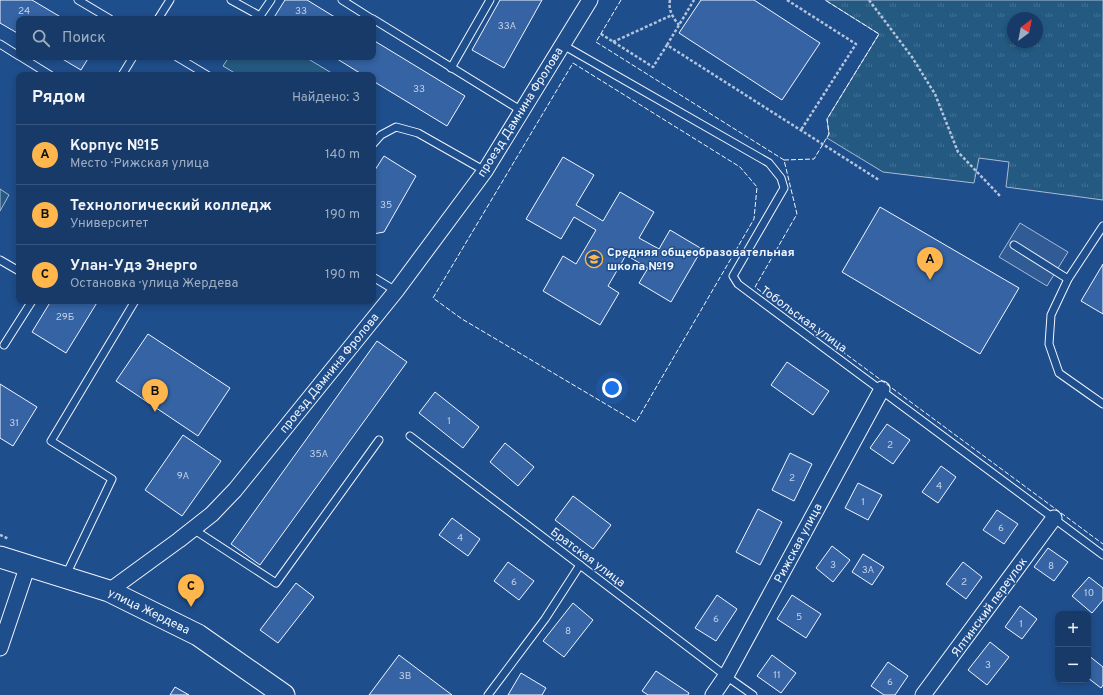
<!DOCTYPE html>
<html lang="ru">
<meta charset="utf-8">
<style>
body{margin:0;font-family:Overpass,sans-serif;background:#20416f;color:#f1f3f6}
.controls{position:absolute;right:12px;bottom:12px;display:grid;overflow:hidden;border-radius:8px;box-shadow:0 2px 6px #0003}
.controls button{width:36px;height:36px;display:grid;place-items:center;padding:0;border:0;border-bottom:1px solid #36547d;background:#173a69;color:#f1f3f6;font:20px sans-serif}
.compass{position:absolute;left:1007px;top:12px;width:36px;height:36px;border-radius:50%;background:#173a69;box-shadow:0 2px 6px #0003;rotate:32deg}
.you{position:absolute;left:612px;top:388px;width:14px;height:14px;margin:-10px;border:3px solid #fff;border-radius:50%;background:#1a73e8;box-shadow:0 0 0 6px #1a73e833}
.badge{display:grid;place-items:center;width:26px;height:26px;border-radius:50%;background:#ffb74d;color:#111;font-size:13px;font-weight:700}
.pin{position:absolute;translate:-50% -33px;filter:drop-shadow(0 1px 2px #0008)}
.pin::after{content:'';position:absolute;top:21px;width:14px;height:12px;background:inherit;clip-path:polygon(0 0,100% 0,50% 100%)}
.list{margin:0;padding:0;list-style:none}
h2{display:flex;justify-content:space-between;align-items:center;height:52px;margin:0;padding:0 16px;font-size:17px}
h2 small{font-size:13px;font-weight:400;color:#9eadc0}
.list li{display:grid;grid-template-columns:26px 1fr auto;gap:12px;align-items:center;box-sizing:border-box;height:60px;padding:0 16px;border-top:1px solid #36547d}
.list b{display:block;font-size:15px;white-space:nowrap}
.list p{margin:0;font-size:13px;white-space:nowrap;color:#9eadc0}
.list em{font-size:13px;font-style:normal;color:#9eadc0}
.icon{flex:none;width:22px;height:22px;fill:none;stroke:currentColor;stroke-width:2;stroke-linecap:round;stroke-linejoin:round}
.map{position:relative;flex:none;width:1103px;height:695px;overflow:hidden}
.search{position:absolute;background:#173a69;box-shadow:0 2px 6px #0003;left:16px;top:16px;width:360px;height:44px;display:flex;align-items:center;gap:10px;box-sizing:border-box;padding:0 14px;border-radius:8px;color:#9eadc0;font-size:15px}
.panel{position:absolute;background:#173a69;box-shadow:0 2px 6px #0003;left:16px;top:72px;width:360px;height:232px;border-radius:8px}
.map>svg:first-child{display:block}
.grass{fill:url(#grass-tufts);stroke:#a8bbd7;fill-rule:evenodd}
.green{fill:#245a82;stroke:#a8bbd7}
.parking{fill:#305b95;stroke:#a8bbd7}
.building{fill:#3563a3;stroke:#f2f6ff}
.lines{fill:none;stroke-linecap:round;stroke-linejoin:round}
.service-casing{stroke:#f2f6ff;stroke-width:9}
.minor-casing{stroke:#f2f6ff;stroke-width:17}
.secondary-casing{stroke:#f2f6ff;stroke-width:23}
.path{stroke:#b3c4dc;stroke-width:2.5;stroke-dasharray:3 2;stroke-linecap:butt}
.service{stroke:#1f4e8c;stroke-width:7}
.minor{stroke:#1f4e8c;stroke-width:15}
.secondary{stroke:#1f4e8c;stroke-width:21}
.fence{stroke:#f2f6ff;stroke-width:1;stroke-dasharray:5 2;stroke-linecap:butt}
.labels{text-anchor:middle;stroke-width:3;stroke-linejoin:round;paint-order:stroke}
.number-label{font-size:10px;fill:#c3d1e8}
.street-label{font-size:12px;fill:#f2f6ff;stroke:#1f4e8c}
.poi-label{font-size:12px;font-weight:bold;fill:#f2f6ff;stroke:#1f4e8c;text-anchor:start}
</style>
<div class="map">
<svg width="1103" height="695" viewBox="0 0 1103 695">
<defs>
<pattern id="grass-tufts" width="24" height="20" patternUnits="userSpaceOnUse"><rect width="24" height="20" fill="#245a82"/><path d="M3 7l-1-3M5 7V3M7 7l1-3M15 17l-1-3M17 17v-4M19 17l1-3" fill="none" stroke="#447295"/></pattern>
</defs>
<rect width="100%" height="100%" fill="#1f4e8c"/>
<path class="grass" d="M825,0H1103V200L1006,187L1009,162L979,158L974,183L883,172L827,138L829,134L827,119L879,34ZM1013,18H1037V42H1013Z"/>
<g class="green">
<polygon points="229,57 305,57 335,75 238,75 223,66"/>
<polygon points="0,189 9,195 0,211"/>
</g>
<polygon class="parking" points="1020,223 1068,252 1047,286 999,257"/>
<g class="building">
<polygon points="0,0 32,0 64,19 19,19 19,34 0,23"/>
<polygon points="285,0 307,0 338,19 273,19"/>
<polygon points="500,0 542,0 504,68 472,50"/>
<polygon points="701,0 754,0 820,43 782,100 679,33"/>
<polygon points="373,40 465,96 447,126 373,81 373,75 363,75 334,57 373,57"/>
<polygon points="59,57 89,57 81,70"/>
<polygon points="384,156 416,176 384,232 373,234 373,173"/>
<polygon points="563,157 594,175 576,205 603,221 620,192 654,212 639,238 659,249 670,230 702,249 671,302 639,283 648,268 626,255 608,286 619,293 600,325 543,291 563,256 576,264 596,230 574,217 561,239 526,219"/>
<polygon points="880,207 1019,288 980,354 842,272"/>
<polygon points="1103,264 1103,314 1081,301"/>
<polygon points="51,301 98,301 66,353 32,332"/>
<polygon points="148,334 230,388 198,436 116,381"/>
<polygon points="377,341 407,362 260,565 231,544"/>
<polygon points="787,362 829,391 813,415 771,385"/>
<polygon points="0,384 37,407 13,446 0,438"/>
<polygon points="435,392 479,427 463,448 419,413"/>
<polygon points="887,424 910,440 893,464 870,448"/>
<polygon points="183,435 221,461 182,516 145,490"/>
<polygon points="505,443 534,467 518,486 490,462"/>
<polygon points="790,453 812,464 794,501 772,490"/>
<polygon points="941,466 956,477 938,503 922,492"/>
<polygon points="858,483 882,495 868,520 845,508"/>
<polygon points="573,496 611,525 593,549 555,520"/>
<polygon points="758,509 782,522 760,565 736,552"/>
<polygon points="997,510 1018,524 1004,544 983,530"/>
<polygon points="452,518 480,539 468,556 439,535"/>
<polygon points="832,546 850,560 833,582 816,568"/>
<polygon points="1048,548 1068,562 1054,581 1034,567"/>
<polygon points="863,554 884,567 872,585 852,572"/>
<polygon points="508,562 534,581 519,600 494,581"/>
<polygon points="963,562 982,577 966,599 946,584"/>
<polygon points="1089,577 1103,588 1103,600 1092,613 1072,596"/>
<polygon points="296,583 314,597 278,643 260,630"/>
<polygon points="717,595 737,609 716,641 695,628"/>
<polygon points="792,595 821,614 806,638 777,619"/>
<polygon points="573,603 593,620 564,657 543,641"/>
<polygon points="1020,606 1037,619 1022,639 1005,627"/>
<polygon points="990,642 1009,657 987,685 968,670"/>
<polygon points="399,655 452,695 369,695"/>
<polygon points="772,655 796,673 781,693 757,676"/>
<polygon points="1088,655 1103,667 1103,685 1101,688 1088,678"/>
<polygon points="888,662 908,676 895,695 884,695 871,686"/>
<polygon points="656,671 689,693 688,695 648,695 642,691"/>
<polygon points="521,673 546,688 542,695 508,695"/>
<polygon points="175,687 189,695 170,695"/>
</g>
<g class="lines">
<defs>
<g id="service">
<polyline points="78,0 110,19"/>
<polyline points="231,0 260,16 271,0"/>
<polyline points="342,0 372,19"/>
<polyline points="158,19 170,0"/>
<polyline points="373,19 522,111"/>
<polyline points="0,44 19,56"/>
<polyline points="563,45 769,163 781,178 784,188 733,276 738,284 1103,555"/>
<polyline points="21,57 50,75"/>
<polyline points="177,57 207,75"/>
<polyline points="451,68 490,0"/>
<polyline points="122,75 133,57"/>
<polyline points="373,144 381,135 396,127 418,133 485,171"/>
<polyline points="1103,226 1068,279 1051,315 1049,344 1059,373 1103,404"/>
<polyline points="1014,245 1068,279"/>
<polyline points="0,260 19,271"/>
<polyline points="373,277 396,291"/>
<polyline points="4,345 32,301"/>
<polyline points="410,436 726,676 753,695"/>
<polyline points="193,529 276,583 379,440"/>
<polyline points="66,575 112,479 51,441 135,301"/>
<polyline points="488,695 545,619 580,565"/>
</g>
<g id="minor">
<polyline points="109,591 179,540 212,514 235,490 396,291 485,171 590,0"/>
<polyline points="0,648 28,565"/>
<polyline points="713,695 726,676 882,389"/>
<polyline points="923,695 1054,518"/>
</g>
<polyline id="secondary" points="0,557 109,591 198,635 284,695"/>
</defs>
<use href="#service" class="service-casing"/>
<use href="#minor" class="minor-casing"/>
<use href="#secondary" class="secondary-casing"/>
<g class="path">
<path d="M670,0C668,10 673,18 679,25"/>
<polyline points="787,0 856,44 801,130"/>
<polyline points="869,0 912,57 935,94 958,152 1000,196"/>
<polyline points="601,34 653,67 667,45 879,180"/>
<polyline points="613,42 672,15"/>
<polyline points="667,45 694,0"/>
<polyline points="0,535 9,539"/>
</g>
<use href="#service" class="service"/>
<use href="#minor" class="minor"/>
<use href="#secondary" class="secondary"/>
<g class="fence">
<polyline points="621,0 596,42 784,160 797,214 755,287 1103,544"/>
<polygon points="573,63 740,167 757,187 754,219 636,422 462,319 433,298"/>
<polyline points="784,160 814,159 829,134 827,119 879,34 825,0"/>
</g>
</g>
<defs>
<symbol id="school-ring" viewBox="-11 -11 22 22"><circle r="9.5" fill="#1f4e8c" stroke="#ffb74d" stroke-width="1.5"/><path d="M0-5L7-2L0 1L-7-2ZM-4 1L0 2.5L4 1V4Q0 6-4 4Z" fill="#ffb74d"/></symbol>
</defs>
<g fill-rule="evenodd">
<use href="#school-ring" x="584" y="249" width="20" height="20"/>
</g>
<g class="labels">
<g class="number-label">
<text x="24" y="14">24</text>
<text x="301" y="14">33</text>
<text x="507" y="29">33А</text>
<text x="419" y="92">33</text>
<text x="386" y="208">35</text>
<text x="65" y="320">29Б</text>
<text x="449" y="424">1</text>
<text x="14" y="426">31</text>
<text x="890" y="448">2</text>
<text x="319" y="457">35А</text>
<text x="183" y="479">9А</text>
<text x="792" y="481">2</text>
<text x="939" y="489">4</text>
<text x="863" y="505">1</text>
<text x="1001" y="531">6</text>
<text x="460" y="541">4</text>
<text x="833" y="568">3</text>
<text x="1051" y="569">8</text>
<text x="868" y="573">3А</text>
<text x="514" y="585">6</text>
<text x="964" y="585">2</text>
<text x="1089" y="596">10</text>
<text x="799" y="620">5</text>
<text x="716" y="622">6</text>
<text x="1021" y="627">1</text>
<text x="568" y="634">8</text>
<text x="988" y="668">3</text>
<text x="777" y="678">11</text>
<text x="405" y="679">3В</text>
<text x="890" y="685">6</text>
</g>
<g class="street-label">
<text transform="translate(520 112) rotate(-58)" y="4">проезд Дамнина Фролова</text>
<text transform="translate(804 319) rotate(36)" y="4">Тобольская улица</text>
<text transform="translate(329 373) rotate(-51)" y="4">проезд Дамнина Фролова</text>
<text transform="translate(798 543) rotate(-62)" y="4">Рижская улица</text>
<text transform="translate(588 557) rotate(37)" y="4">Братская улица</text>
<text transform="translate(989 607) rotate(-54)" y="4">Ялтинский переулок</text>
<text transform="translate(149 611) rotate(26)" y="4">улица Жердева</text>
</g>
<g class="poi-label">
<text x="607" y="256">Средняя общеобразовательная<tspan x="607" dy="14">школа №19</tspan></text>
</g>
</g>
</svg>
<div class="controls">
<button>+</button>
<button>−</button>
</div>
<svg class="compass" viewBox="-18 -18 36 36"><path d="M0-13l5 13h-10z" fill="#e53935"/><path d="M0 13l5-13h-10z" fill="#9eadc0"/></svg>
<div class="you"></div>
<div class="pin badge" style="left:930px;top:280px">A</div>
<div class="pin badge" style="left:155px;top:412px">B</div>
<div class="pin badge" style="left:191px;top:607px">C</div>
<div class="search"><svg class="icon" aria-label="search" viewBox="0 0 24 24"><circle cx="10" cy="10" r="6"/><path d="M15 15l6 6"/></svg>Поиск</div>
<section class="panel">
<h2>Рядом<small>Найдено: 3</small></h2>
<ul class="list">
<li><span class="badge">A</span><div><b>Корпус №15</b><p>Место · Рижская улица</p></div><em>140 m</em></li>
<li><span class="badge">B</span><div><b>Технологический колледж</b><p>Университет</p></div><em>190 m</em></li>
<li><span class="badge">C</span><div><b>Улан-Удэ Энерго</b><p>Остановка · улица Жердева</p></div><em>190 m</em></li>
</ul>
</section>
</div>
